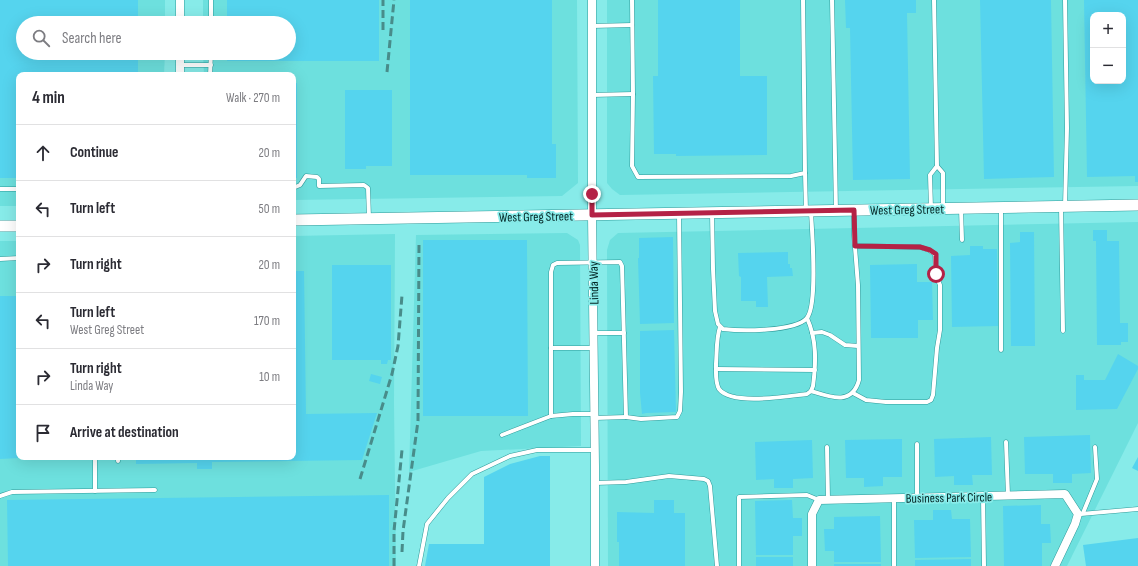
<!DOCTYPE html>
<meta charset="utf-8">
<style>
body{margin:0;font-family:"Sofia Sans Condensed",sans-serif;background:#f2f2f3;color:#2b2b33}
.controls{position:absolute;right:12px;top:12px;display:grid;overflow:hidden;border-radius:8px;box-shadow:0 4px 16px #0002}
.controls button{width:36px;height:36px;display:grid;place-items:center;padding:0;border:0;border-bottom:1px solid #e1e1e2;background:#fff;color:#2b2b33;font:20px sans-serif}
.stop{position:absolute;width:12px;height:12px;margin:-9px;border:3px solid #b42246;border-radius:50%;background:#fff}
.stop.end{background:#b42246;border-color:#fff;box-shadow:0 1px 4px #0008}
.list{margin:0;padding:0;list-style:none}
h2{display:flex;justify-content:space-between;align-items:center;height:52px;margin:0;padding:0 16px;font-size:17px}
h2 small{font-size:13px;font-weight:400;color:#7c7c81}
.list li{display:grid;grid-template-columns:26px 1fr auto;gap:12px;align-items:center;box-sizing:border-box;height:56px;padding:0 16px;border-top:1px solid #e1e1e2}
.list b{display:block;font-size:15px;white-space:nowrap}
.list p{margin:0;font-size:13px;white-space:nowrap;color:#7c7c81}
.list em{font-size:13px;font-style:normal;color:#7c7c81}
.icon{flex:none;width:22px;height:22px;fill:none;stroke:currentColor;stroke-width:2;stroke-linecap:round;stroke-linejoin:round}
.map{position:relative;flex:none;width:1138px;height:566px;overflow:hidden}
.search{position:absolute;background:#fff;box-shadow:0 4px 16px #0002;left:16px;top:16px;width:280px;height:44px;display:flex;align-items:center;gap:10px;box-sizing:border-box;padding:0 14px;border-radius:22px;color:#7c7c81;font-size:15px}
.panel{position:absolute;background:#fff;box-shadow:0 4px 16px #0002;left:16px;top:72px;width:280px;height:388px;border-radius:8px}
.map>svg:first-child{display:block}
.built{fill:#6de0de;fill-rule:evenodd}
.building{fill:#55d4ee;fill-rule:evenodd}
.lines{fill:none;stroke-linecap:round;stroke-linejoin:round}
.lane-casing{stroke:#2f9b9a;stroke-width:5}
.street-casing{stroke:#2f9b9a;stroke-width:9}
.secondary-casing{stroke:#2f9b9a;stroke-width:12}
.lane{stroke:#fff;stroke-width:4}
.street{stroke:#fff;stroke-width:8}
.secondary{stroke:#fff;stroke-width:11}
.rail{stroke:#488c8a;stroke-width:3;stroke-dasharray:8 4;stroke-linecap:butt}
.route{stroke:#b42246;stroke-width:5}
.labels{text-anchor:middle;stroke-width:3.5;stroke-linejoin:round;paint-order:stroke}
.street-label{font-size:13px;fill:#032423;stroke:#87ebe9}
</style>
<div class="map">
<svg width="1138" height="566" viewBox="0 0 1138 566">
<rect width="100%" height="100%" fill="#87ebe9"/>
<g class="built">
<polygon points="0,0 165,0 165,23 23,23 23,53 165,53 164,75 19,75 19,206 0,206"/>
<polygon points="203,0 577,0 578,183 562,196 293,200 293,75 204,75 203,53 289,53 289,23 203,23"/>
<path d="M607,0H1138V186L620,195L612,189L607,183ZM1093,15H1123V81H1093Z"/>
<polygon points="1138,222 1138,423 1067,566 608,566 607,250 610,240 618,233"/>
<polygon points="567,233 578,240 580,245 581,446 481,451 409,472 416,235"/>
<polygon points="395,234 394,403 396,566 0,566 0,241 19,241 19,457 293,457 293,236"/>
</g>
<g class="building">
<polygon points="0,0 138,0 138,23 23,23 23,53 138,53 138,75 19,75 19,178 0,178"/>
<polygon points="227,0 379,0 379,61 227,61 227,53 289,53 289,23 227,23"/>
<polygon points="410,0 552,0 552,144 556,144 556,178 527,178 527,175 410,175"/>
<polygon points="658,0 740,0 740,76 767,76 767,155 676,156 676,154 654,154 653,76 658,76"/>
<polygon points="845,0 916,0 916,13 907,13 910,179 853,180 850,28 846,28"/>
<polygon points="980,0 1051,0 1054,177 984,179"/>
<path d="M1084,0H1138V182H1135V176L1087,177ZM1093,15H1123V81H1093Z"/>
<rect x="293" y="83" width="4" height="95"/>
<polygon points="345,90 392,90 392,166 366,166 366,169 345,169"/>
<polygon points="1093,230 1107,230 1107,241 1119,241 1120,323 1128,323 1128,342 1121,342 1121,345 1097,345 1096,241 1093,241"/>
<polygon points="1020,232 1034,232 1035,346 1011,346 1010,243 1020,242"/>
<polygon points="673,237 674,323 640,324 638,258 639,258 639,238"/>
<polygon points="423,240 527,240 528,416 423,416"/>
<polygon points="970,246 983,246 983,249 997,249 998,326 952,327 951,256 970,255"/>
<polygon points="788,252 788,264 790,264 790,268 792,268 793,276 767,277 768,307 756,307 756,301 741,301 741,277 739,276 738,253"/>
<polygon points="917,264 917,282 932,282 933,320 918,320 918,338 871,338 870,265"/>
<polygon points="332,265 391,265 391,360 388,360 387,364 381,364 381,360 332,360"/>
<polygon points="293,271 304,271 306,414 377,413 362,460 212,462 212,469 197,469 197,463 136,464 136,457 293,457"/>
<polygon points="0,296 19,296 19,458 0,459"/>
<polygon points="674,330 676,412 646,413 642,414 640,393 640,331"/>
<polygon points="1118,354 1138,366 1138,369 1117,409 1076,410 1076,375 1084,375 1084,380 1105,380"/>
<polygon points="371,374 382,377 380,384 369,381"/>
<polygon points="1090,435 1091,473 1072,474 1072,483 1053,483 1053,474 1025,474 1024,437"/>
<polygon points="991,437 992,475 972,475 973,485 954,485 954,476 935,477 934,439"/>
<polygon points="902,439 902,477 883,477 883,486 864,487 864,478 846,478 845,440"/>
<polygon points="812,440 813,478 793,479 793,488 774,488 774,479 756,480 755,442"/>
<polygon points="540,456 550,456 550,566 425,566 429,544 484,544 484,477 510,464"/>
<polygon points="1138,457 1138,471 1132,468"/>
<polygon points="389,495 389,566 8,566 7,500"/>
<polygon points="654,500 674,500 674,513 685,513 685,566 619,566 619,542 617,542 617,512 654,513"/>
<polygon points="792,500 793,518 802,518 802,536 793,536 793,555 756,555 755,501"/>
<polygon points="1041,505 1041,524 1050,524 1051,543 1042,543 1042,566 1004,566 1003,506"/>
<polygon points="933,510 951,510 952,519 970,519 971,557 915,558 914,520 933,520"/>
<polygon points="880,516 881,562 834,562 834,551 825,551 824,529 834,529 834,517"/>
<polygon points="1138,538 1138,566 1086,566 1083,545"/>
<rect x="756" y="557" width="37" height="9"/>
<polygon points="971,559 971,566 915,566 915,560"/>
<rect x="834" y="564" width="47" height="2"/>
</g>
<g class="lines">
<defs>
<g id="lane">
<polyline points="211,0 211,23"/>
<polyline points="632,0 633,94 632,166 638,177 791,176 805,173 803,0"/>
<polyline points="832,0 836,210"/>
<polyline points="1065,0 1067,128 1065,206"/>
<polyline points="592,26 632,25"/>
<polyline points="180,65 211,65"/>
<polyline points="210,75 211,53"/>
<polyline points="592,95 633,94"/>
<polyline points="937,166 943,173 943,207"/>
<polyline points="805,173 806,210"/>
<polyline points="293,188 300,185 306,176 317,177 319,179 319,186 364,185 368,188 369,218"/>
<polyline points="0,189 19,189"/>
<polyline points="1061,207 1063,331"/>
<polyline points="931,208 930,175 937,166 934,0"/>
<polyline points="961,209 962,240"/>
<path d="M712,213L713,269L715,311L718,324L723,329C740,331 795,332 807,318C818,304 812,232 811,212"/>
<polyline points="0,259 19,258"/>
<path d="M720,327C716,339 717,352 716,364C716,372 715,382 719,389C732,406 788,396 807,394L811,391L813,386C816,363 817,340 807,318"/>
<polyline points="593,333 624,333"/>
<polyline points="812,333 822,332 830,335 845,345 858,346"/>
<polyline points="551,348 594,348"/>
<polyline points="1001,350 1001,208"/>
<polyline points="716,369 815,370"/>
<path d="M811,391C830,397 852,406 859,380L858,285L854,235V211"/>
<polyline points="853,393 866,400 886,402 927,402 931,400 933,395 937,348 940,330 940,285 936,275 935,254 929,250 920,247 855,246"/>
<polyline points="551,416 573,414 594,414"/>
<polyline points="595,418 626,417"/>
<polyline points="502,435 551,416 551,272 553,265 557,263 620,262 622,266 626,417 641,419 677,417 680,411 681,392 679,214"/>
<polyline points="1006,442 1008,495"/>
<polyline points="917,444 917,497"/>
<polyline points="827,447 828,499"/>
<polyline points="118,457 118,461"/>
<polyline points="595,483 626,482 669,476 704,479 708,481 710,486 717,566"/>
<polyline points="95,491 95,457"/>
<polyline points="0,496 12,492 155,490"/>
<polyline points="983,496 984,566"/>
<polyline points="894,498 894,566"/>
<polyline points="1083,513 1097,479 1095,447"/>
<polyline points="1081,514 1138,509"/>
<polyline points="419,566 427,524 448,498 472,474 510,456 537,450 595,450"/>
<polyline points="739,566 739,497 807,495 819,500"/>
</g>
<g id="street">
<polyline points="180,0 180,23"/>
<polyline points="592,0 592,215 595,466 595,566"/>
<polyline points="180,75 180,53"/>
<polyline points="812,566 812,514 819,500 1065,494 1078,514 1075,524 1055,566"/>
</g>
<g id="secondary">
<polyline points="293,220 1138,205"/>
<polyline points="0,226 19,226"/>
</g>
</defs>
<use href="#lane" class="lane-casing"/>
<use href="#street" class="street-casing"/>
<use href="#secondary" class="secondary-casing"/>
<use href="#lane" class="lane"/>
<use href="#street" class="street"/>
<use href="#secondary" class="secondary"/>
<g class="rail">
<polyline points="383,30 383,0"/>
<polyline points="387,72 394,0"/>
<polyline points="360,479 392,374 398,346 402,295"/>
<polyline points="402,552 403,531 418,421 419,243"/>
<polyline points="394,566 394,531 402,450"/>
</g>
</g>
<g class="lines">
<polyline class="route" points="592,194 592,215 854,210 855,246 920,247 930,250 936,254 936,274"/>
</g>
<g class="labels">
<g class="street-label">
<text transform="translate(907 209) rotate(-1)" y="5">West Greg Street</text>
<text transform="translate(536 216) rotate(-1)" y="5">West Greg Street</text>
<text transform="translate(593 283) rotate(-91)" y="5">Linda Way</text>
<text transform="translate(949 497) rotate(-1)" y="5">Business Park Circle</text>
</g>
</g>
</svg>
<div class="controls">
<button>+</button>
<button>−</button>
</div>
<div class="stop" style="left:936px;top:274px"></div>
<div class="stop end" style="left:592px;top:194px"></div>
<div class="search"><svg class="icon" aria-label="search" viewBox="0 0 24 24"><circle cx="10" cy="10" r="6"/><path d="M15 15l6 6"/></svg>Search here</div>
<section class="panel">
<h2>4 min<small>Walk · 270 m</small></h2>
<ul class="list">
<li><svg class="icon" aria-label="ahead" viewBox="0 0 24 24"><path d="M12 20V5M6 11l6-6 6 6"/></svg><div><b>Continue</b></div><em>20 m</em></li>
<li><svg class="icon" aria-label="left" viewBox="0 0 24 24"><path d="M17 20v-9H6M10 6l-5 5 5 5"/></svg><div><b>Turn left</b></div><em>50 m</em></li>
<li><svg class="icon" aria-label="right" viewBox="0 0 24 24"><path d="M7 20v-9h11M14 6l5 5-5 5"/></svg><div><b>Turn right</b></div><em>20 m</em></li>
<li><svg class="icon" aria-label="left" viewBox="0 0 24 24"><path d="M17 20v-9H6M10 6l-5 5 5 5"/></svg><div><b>Turn left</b><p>West Greg Street</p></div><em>170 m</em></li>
<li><svg class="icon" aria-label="right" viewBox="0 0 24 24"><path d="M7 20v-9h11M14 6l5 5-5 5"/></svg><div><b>Turn right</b><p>Linda Way</p></div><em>10 m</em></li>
<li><svg class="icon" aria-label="arrive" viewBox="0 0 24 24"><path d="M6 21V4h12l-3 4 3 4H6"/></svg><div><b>Arrive at destination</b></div></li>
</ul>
</section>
</div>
